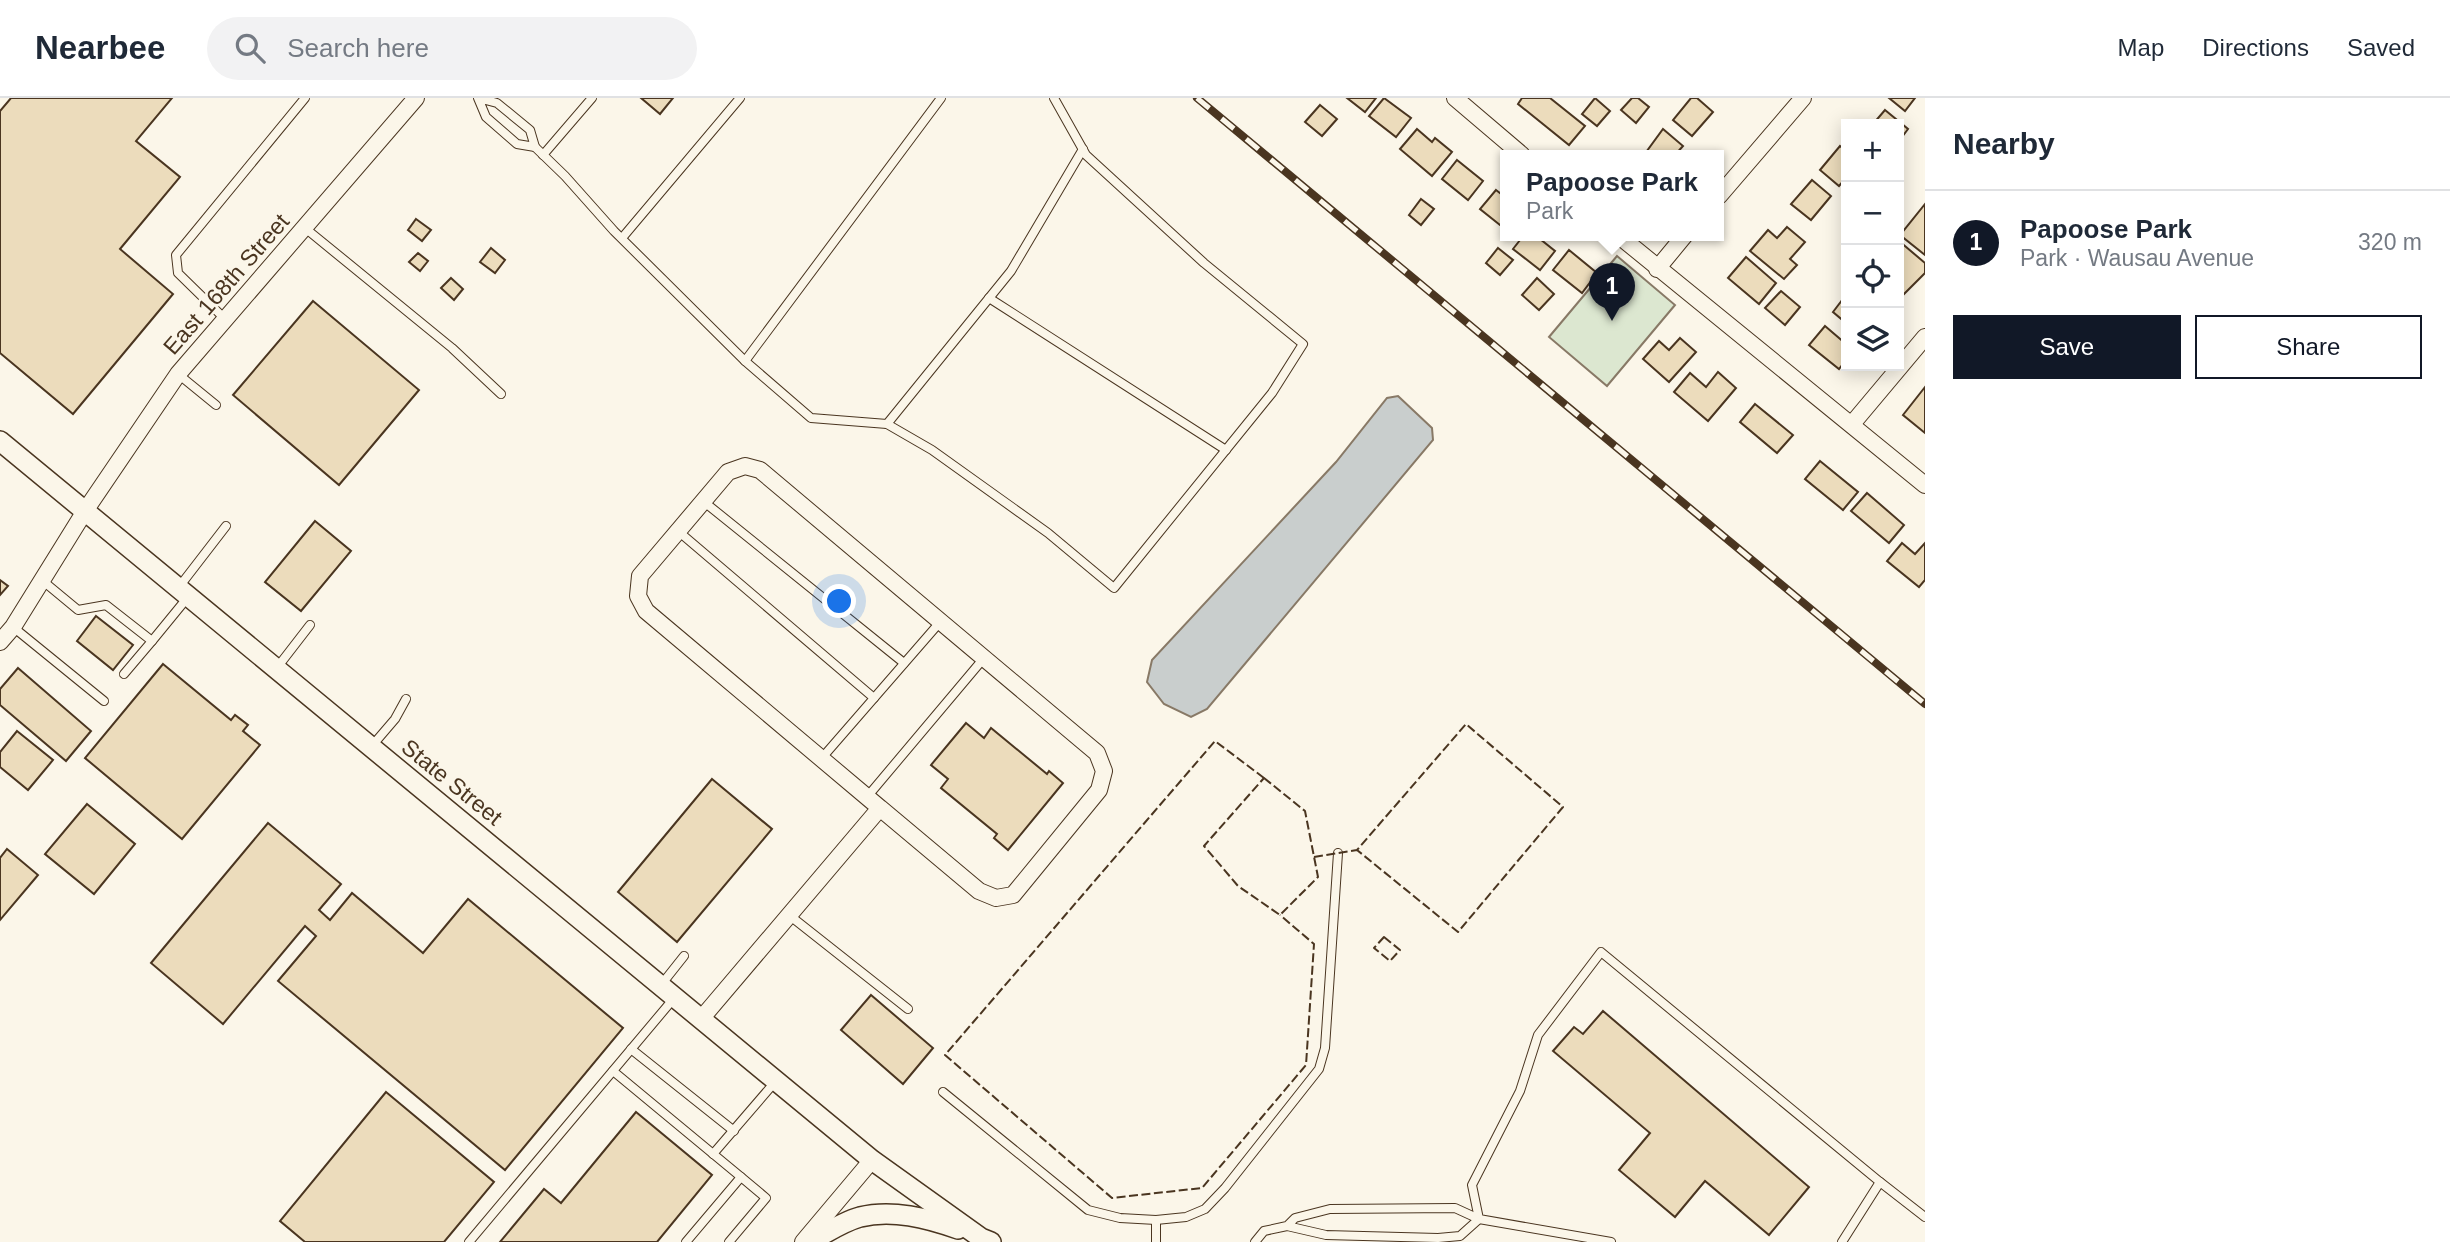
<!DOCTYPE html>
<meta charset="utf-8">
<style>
body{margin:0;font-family:Helvetica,sans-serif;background:#f2f2f3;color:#1f2937}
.controls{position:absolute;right:21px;top:21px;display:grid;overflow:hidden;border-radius:0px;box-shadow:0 4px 18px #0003}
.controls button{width:63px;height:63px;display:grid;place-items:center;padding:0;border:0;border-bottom:2px solid #e0e1e3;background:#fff;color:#1f2937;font:35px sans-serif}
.you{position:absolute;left:840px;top:504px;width:24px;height:24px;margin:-18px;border:5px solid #fff;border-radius:50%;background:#1a73e8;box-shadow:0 0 0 10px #1a73e833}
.badge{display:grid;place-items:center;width:46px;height:46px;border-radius:50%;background:#111827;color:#fff;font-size:23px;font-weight:700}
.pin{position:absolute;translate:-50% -58px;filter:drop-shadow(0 2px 4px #0008)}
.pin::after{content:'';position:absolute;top:37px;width:24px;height:21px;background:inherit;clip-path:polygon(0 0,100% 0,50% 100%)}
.popup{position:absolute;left:1500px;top:52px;width:224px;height:91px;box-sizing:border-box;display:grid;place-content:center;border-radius:0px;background:#fff;filter:drop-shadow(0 2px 5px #0005);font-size:23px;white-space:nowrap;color:#747a83}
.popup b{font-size:26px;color:#1f2937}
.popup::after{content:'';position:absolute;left:50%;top:100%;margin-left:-14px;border:14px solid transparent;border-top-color:#fff}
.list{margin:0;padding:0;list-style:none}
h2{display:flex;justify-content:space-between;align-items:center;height:91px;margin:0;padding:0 28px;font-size:30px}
h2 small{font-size:23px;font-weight:400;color:#747a83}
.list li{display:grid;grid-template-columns:46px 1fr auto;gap:21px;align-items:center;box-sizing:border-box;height:105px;padding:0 28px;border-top:2px solid #e0e1e3}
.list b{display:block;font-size:26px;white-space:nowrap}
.list p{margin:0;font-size:23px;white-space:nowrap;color:#747a83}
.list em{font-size:23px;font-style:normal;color:#747a83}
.actions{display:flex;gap:14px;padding:21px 28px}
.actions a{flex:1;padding:16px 0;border:2px solid #111827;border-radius:0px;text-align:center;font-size:24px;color:#111827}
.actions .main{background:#111827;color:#fff}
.icon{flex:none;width:38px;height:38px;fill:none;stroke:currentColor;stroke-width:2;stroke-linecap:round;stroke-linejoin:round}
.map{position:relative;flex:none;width:1925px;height:1144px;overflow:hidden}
header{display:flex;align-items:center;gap:42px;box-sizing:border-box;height:98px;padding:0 35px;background:#fff;border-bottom:2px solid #e0e1e3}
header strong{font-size:33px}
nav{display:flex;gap:38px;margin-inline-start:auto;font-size:24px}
.search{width:490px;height:63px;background:#f2f2f3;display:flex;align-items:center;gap:18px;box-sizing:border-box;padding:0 24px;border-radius:38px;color:#747a83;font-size:26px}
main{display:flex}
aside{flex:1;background:#fff}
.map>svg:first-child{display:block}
.green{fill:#dce7d0;stroke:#887966;stroke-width:2}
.water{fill:#c9cecd;stroke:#887966;stroke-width:2}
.building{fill:#ecdcbc;stroke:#4a3520;stroke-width:2}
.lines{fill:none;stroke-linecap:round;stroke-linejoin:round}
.service-casing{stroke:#4a3520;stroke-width:10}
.minor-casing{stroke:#4a3520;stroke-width:18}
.tertiary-casing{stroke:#4a3520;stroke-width:22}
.service{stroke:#fbf6e9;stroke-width:8}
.minor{stroke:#fbf6e9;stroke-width:16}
.tertiary{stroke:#fbf6e9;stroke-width:19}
.rail-casing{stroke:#4a3520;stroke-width:8}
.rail{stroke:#fbf6e9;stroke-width:5;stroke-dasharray:16;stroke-linecap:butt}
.fence{stroke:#4a3520;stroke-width:2;stroke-dasharray:9 3.5;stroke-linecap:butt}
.labels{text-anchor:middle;stroke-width:5;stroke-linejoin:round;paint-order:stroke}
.street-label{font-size:23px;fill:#4a3520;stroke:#fbf6e9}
</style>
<header>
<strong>Nearbee</strong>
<div class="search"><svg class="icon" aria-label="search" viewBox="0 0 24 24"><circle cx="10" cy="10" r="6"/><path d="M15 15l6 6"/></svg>Search here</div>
<nav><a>Map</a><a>Directions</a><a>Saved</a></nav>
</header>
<main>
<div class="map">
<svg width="1925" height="1144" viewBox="0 0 1925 1144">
<rect width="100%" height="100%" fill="#fbf6e9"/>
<polygon class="green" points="1617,158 1675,207 1607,288 1549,239"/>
<polygon class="water" points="1398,298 1432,330 1433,342 1207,611 1191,619 1164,606 1147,584 1152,562 1336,364 1387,300"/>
<g class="building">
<polygon points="11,0 172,0 136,43 180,79 120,151 173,196 73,316 0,255 0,13"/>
<polygon points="641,0 673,0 660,16"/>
<polygon points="1347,0 1376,0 1365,14"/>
<polygon points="1384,0 1411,20 1396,39 1369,18"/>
<polygon points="1522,0 1550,0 1585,28 1569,47 1518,6"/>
<polygon points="1595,0 1610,13 1597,28 1582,16"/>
<polygon points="1632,0 1638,0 1649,9 1636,25 1621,12"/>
<polygon points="1691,0 1697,0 1713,14 1692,38 1673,22"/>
<polygon points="1889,0 1915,0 1905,13"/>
<polygon points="1320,7 1337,21 1322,38 1305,24"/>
<polygon points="1885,12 1908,31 1899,43 1899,26 1873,26"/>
<polygon points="1417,31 1432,44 1435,40 1452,54 1432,78 1400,51"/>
<polygon points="1663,31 1683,48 1675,57 1644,57"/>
<polygon points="1840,48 1846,53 1846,80 1839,88 1820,72"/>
<polygon points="1457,62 1483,83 1468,102 1442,81"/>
<polygon points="1812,82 1831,98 1811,122 1791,106"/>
<polygon points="1496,92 1505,99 1505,131 1480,111"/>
<polygon points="1421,101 1434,111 1421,127 1409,117"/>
<polygon points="1925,106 1925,157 1900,137"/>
<polygon points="416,121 431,132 422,143 408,132"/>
<polygon points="1787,129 1805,144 1790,161 1797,167 1784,181 1750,153 1768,132 1777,140"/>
<polygon points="1524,137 1535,137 1555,153 1540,172 1513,151"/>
<polygon points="1899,143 1925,165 1925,175 1901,199 1899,197"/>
<polygon points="491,150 505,162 495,175 480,164"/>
<polygon points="1498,150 1513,162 1500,177 1486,165"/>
<polygon points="1569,152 1597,175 1582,195 1553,172"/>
<polygon points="418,155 428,163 420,173 409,164"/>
<polygon points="1746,159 1776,185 1759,206 1728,180"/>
<polygon points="451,180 463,191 454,202 441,190"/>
<polygon points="1537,180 1554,196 1539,212 1522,197"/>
<polygon points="1781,193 1800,209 1785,227 1765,210"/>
<polygon points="1846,197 1846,225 1833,214"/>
<polygon points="313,203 419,292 339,387 233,297"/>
<polygon points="1825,228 1846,246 1846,262 1839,271 1809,247"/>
<polygon points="1680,240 1696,254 1669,284 1643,261 1659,243 1669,252"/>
<polygon points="1718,274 1736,290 1708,323 1674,294 1690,275 1706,289"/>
<polygon points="1925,289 1925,335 1903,317"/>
<polygon points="1755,306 1793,337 1777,355 1740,324"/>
<polygon points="1820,363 1858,394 1843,412 1805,381"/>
<polygon points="1867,395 1904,427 1889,445 1851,413"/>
<polygon points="315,423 351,453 301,513 265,484"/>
<polygon points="1902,445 1915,456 1925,445 1925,482 1919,489 1887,463"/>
<polygon points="0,482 8,488 0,497"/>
<polygon points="96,518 133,547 113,572 77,543"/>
<polygon points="163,566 231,622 235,617 248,627 243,633 260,647 182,741 85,660"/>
<polygon points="18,570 91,633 66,663 0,607 0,591"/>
<polygon points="966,625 984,640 991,630 1047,676 1049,673 1063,685 1008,752 994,740 997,736 941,690 948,681 931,667"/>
<polygon points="17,633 53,662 28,692 0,669 0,654"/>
<polygon points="712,681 772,731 677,844 618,794"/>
<polygon points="87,706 135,746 94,796 45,756"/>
<polygon points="268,725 341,786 319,812 330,822 352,795 423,855 468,801 623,930 505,1072 278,883 316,838 305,828 223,926 151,865"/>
<polygon points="7,751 38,777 0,822 0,760"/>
<polygon points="871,897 933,950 903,986 841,932"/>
<polygon points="1603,913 1809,1089 1769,1137 1705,1083 1675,1119 1619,1072 1650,1035 1553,953 1574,929 1583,936"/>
<polygon points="386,994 494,1084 444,1144 305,1144 280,1123"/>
<polygon points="636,1014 712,1077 657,1144 500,1144 544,1091 561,1105"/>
</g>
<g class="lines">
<defs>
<g id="service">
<polygon points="478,0 497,5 530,32 535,49 517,46 486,19"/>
<polyline points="535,49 565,78 614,133 745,263 811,320 887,326 932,352 1048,435 1114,490 1272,295 1303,246 1204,165 1086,57 1054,0"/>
<polyline points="543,57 592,0"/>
<polyline points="305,130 452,250 501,296"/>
<polyline points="622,140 740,0"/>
<polyline points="989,200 1226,352"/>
<polyline points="225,221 178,175 176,157 305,0"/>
<polyline points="745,263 941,0"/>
<polyline points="178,276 216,307"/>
<polyline points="887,326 1011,173 1083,51"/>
<polyline points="703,403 904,565"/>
<polyline points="678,433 874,600"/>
<polyline points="43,483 78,512 106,507 152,543 124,576"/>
<polyline points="179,489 226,428"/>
<polyline points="13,529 104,603"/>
<polyline points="152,543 188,499"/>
<polyline points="276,571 310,527"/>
<polyline points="371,649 395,621 406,601"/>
<polyline points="821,661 941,523"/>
<polyline points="867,699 984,560"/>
<polyline points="789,817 908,911"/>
<polyline points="661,887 684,858"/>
<polyline points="631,951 734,1033"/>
<polyline points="613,973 741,1079 686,1144"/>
<polyline points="943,994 1088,1112 1120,1120 1156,1122 1186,1119 1205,1111 1225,1090 1319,971 1325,950 1338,755"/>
<polyline points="713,1056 775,984"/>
<polyline points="1880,1084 1925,1119"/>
<polyline points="1156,1122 1156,1144"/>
<polyline points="469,1144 675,899"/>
<polyline points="729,1144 766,1100 741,1079"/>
<polyline points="1255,1144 1264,1133 1287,1128 1326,1137 1438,1140 1460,1138 1479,1121 1455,1110 1330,1111 1295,1120 1287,1128"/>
<polyline points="1611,1144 1479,1121 1472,1087 1520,993 1538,937 1601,854 1880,1084 1842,1144"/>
</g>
<g id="minor">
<polyline points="1455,0 1522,57"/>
<polyline points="1719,98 1803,0"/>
<polyline points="1618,137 1925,387"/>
<polyline points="1657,171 1685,137"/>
<polyline points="1852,326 1925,239"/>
<polyline points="0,544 13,529 85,413 178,276 416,0"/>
<polyline points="701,921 880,710 979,793 996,800 1013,797 1099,692 1104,673 1097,655 760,372 745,368 728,374 640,478 638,498 646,513 880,710"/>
<polyline points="803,1144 872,1062"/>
</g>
<g id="tertiary">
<polyline points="0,343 872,1062 981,1140 991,1144"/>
<path d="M810,1144C826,1135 842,1124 860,1119C892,1111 927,1120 958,1131"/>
</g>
</defs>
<use href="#service" class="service-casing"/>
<use href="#minor" class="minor-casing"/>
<use href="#tertiary" class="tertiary-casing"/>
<use href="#service" class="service"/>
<use href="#minor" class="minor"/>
<use href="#tertiary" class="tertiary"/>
<defs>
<polyline id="rail" points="1197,0 1925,606"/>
</defs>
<use href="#rail" class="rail-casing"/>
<use href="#rail" class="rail"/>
<g class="fence">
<polyline points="1264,680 1215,643 945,957 1112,1100 1202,1090 1306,967 1314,846 1280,817"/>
<polygon points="1264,680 1305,713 1318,779 1280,817 1238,788 1204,748"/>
<polyline points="1314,759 1357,752 1466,626 1563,709 1458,834 1357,752"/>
<polygon points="1384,839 1400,852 1390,863 1374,850"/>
</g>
</g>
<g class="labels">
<g class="street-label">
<text transform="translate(226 186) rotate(-49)" y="8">East 168th Street</text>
<text transform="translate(452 684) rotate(39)" y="8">State Street</text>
</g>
</g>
</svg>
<div class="controls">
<button>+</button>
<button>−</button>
<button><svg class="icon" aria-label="locate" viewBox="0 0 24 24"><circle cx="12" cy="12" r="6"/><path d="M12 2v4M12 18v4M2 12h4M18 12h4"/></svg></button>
<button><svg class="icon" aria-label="layers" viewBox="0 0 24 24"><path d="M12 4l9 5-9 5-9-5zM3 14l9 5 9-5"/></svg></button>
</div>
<div class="you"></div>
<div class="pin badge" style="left:1612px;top:223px">1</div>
<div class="popup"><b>Papoose Park</b>Park</div>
</div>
<aside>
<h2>Nearby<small></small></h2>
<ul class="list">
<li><span class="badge">1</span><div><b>Papoose Park</b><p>Park · Wausau Avenue</p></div><em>320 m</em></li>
</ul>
<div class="actions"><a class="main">Save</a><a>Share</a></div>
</aside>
</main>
